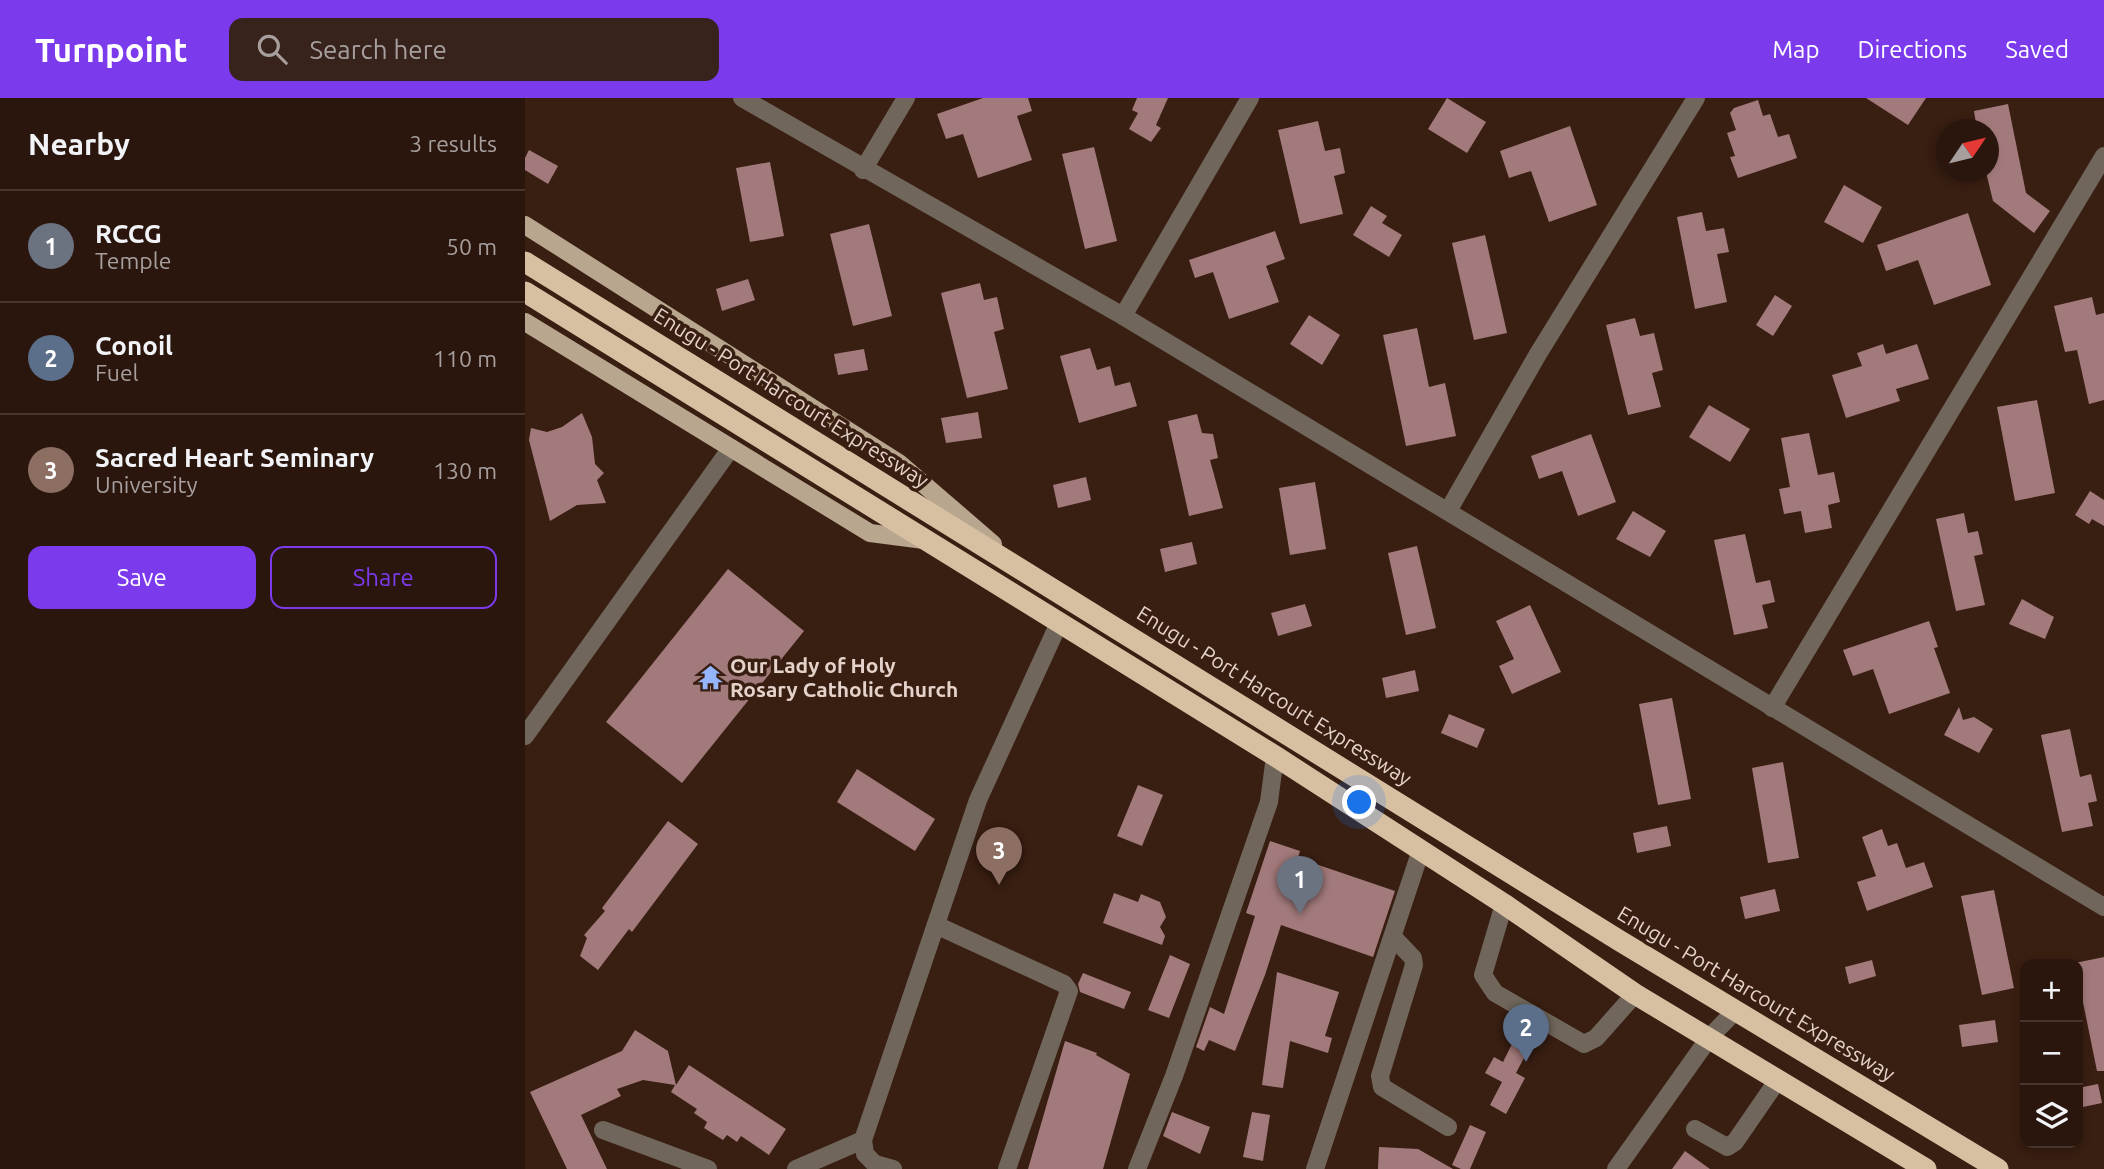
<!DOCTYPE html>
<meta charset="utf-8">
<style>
body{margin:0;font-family:Ubuntu,sans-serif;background:#37231c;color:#f1f3f6}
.controls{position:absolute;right:21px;bottom:21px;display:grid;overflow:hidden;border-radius:14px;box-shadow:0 4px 10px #0003}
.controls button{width:63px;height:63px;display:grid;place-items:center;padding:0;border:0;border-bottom:2px solid #47352e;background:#2b160e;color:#f1f3f6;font:35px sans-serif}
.compass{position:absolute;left:1411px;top:21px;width:63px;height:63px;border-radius:50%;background:#2b160e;box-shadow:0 4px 10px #0003;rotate:55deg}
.you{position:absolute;left:835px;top:705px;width:24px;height:24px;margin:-18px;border:5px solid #fff;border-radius:50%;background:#1a73e8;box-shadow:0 0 0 10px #1a73e833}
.badge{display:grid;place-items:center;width:46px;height:46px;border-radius:50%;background:#7c3aed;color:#fff;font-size:23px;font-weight:700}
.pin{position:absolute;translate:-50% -58px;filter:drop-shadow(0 2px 4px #0008)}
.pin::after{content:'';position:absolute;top:37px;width:24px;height:21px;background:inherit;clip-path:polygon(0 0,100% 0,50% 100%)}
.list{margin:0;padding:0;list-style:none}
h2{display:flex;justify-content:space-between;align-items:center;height:91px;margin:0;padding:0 28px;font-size:30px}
h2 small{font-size:23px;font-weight:400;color:#a69f9e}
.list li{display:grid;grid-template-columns:46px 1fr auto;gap:21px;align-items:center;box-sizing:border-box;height:112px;padding:0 28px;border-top:2px solid #47352e}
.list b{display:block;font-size:26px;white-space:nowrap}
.list p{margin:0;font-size:23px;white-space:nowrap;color:#a69f9e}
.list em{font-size:23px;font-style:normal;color:#a69f9e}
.actions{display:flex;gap:14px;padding:21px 28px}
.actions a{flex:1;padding:16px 0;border:2px solid #7c3aed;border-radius:14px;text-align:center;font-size:24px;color:#7c3aed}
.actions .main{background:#7c3aed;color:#fff}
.icon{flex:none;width:38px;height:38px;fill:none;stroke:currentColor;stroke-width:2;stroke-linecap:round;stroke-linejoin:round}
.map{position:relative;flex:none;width:1579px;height:1071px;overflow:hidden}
header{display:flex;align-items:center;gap:42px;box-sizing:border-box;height:98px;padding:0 35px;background:#7c3aed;color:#fff}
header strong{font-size:33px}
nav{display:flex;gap:38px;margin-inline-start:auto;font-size:24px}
.search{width:490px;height:63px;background:#37231c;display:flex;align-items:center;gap:18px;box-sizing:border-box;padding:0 24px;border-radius:14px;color:#a69f9e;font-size:26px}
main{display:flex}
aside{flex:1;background:#2b160e}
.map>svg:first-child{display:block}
.building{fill:#a37a7b}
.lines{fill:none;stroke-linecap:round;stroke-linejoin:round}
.minor{stroke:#70665b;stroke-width:18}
.major{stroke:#b9a68e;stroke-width:18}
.highway{stroke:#d7bfa2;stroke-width:21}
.labels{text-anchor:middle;stroke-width:7;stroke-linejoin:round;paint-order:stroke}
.street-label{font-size:21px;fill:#e5d2ca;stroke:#391e12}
.poi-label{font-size:21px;font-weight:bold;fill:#e5d2ca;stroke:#391e12;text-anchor:start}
</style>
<header>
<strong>Turnpoint</strong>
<div class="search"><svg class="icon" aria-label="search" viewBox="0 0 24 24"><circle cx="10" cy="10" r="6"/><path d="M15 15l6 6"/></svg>Search here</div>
<nav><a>Map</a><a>Directions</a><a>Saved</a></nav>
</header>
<main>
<aside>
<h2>Nearby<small>3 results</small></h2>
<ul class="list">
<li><span class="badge" style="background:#6b7280">1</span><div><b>RCCG</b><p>Temple</p></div><em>50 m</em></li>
<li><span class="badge" style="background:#5c6f8a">2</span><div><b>Conoil</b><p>Fuel</p></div><em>110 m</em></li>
<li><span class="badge" style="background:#8d6e63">3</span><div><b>Sacred Heart Seminary</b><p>University</p></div><em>130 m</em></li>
</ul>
<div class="actions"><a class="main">Save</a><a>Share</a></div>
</aside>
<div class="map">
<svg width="1579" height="1071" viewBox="0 0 1579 1071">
<rect width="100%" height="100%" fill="#391e12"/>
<g class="building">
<polygon points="458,0 503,0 507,13 492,18 507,62 453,80 438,36 421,41 412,16"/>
<polygon points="612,0 643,0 631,27 636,30 626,44 604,31 613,15 607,12"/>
<polygon points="922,0 961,24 942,55 903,31"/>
<polygon points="1341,0 1401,0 1383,27"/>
<polygon points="1233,2 1238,18 1245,16 1253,39 1264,36 1272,60 1213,80 1205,59 1210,58 1202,35 1211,32 1205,15 1209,10"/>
<polygon points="1483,6 1501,95 1525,113 1509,135 1468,103 1461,74 1464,32 1452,32 1449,13"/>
<polygon points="793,23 800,53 815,50 820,75 809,78 818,116 775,126 753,32"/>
<polygon points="1045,28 1072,107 1024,124 1006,73 984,80 975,53"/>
<polygon points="569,49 592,143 560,151 537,56"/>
<polygon points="4,52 33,68 23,86 0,72 0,60"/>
<polygon points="245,64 259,138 225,144 211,70"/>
<polygon points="1319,87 1357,109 1338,145 1299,124"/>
<polygon points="846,108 862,118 857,125 877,137 864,159 828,137"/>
<polygon points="1177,114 1181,133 1199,130 1204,154 1192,156 1202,204 1170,211 1152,119"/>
<polygon points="1443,115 1466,187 1409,207 1393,162 1361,173 1352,147"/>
<polygon points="344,126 367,218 328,228 305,136"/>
<polygon points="750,133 760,161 741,168 754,204 704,221 688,174 670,180 664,162"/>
<polygon points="960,137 982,235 949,242 927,145"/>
<polygon points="223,181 230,202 197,213 191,191"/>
<polygon points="455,185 459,202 472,199 479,231 469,234 483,291 442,300 416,195"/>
<polygon points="1250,197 1267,208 1248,238 1231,227"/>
<polygon points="1567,199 1571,217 1579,215 1579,302 1564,306 1552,252 1540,254 1529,208"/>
<polygon points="784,217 815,237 797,267 765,246"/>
<polygon points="1110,220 1115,238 1129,235 1138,272 1127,275 1136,309 1103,317 1081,227"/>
<polygon points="892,230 904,289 920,285 931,338 881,348 858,237"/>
<polygon points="1358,246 1361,256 1392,246 1404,281 1371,291 1375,303 1321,320 1307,277 1337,268 1332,255"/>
<polygon points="565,250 572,272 585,268 590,288 605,284 612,308 554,325 535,258"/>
<polygon points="339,251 343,272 313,277 309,256"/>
<polygon points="1512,302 1530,395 1490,403 1472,309"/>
<polygon points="1184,307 1225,331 1205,364 1164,339"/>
<polygon points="453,314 457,340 421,345 416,320"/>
<polygon points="57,315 67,339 70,366 79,375 72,382 81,405 52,407 25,423 4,342 6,330 22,334 37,329"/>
<polygon points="672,316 677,335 688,336 693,360 685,362 698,410 664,418 643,323"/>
<polygon points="1284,335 1293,377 1309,374 1315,404 1303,407 1307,430 1280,435 1276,413 1259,416 1254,391 1265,389 1256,340"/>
<polygon points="1066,336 1091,404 1053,418 1037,373 1014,381 1006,358"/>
<polygon points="561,379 566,402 533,410 528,387"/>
<polygon points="790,384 801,451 765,457 754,390"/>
<polygon points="1565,393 1579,402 1579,428 1567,421 1564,426 1550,417"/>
<polygon points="1108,413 1141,433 1125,459 1091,441"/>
<polygon points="1439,415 1443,435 1453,433 1458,456 1449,458 1460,507 1431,513 1411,421"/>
<polygon points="1220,436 1231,485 1245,482 1250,504 1237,507 1243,530 1209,537 1189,442"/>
<polygon points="667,444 672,466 640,474 635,451"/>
<polygon points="892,448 911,530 881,537 863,455"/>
<polygon points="203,471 279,533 157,685 81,624"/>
<polygon points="1497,501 1529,519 1520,541 1484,526"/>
<polygon points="780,506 787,528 753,538 746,515"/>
<polygon points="1005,507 1036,574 987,596 974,568 989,561 971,523"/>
<polygon points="1404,523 1413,549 1409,550 1425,595 1364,616 1348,571 1328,578 1318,552"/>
<polygon points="890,572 894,593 861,600 857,580"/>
<polygon points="1147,600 1166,701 1133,707 1114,606"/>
<polygon points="1434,609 1438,622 1449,619 1468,631 1454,655 1419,637"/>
<polygon points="924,616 960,631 952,650 916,635"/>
<polygon points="1545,631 1555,679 1566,676 1572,703 1563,705 1568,728 1537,734 1516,637"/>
<polygon points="1258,664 1274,760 1243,765 1227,670"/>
<polygon points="332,671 410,721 390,753 312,704"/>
<polygon points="613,687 638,697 617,748 592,738"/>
<polygon points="143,723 173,746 107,834 104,831 73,872 55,858 62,840 59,837 80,813 77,810"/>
<polygon points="1142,728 1146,748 1112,755 1108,735"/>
<polygon points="1357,731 1363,748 1372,745 1381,770 1399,764 1408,789 1342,813 1332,784 1351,778 1337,739"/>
<polygon points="745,743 775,753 773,760 870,793 848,859 756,827 740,877 710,953 684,942 679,953 671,949 685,909 699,916 730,818 721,815"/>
<polygon points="1250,791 1255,813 1220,821 1215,799"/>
<polygon points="1469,792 1489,890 1457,897 1436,798"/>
<polygon points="589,795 613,804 616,796 635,804 641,819 635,829 640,838 637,847 578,825"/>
<polygon points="645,857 665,866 644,920 623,912"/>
<polygon points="1579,859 1579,973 1572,973 1550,865"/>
<polygon points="1347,862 1351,878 1324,886 1320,869"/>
<polygon points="752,874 814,894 800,938 807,940 803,955 765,943 758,990 737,987"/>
<polygon points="558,875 606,894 599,911 555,894 553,886"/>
<polygon points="1470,922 1473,944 1437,949 1434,927"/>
<polygon points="998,924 1013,933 991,975 1000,980 981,1016 965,1007 977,984 960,975 969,959 978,964"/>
<polygon points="110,932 143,953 151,987 164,967 261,1031 244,1057 216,1038 212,1044 202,1037 198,1042 179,1030 182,1024 169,1015 172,1011 146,994 150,987 118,982 92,991 96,998 56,1017 82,1071 42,1071 5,994 97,953"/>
<polygon points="540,943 572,955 571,957 605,976 578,1071 503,1071"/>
<polygon points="1573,986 1577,1005 1553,1010 1553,990"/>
<polygon points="647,1014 685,1029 675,1056 638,1038"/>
<polygon points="727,1014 745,1017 738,1063 718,1059"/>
<polygon points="945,1027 961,1034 945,1071 936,1071 927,1067"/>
<polygon points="854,1049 893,1051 928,1071 853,1071"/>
<polygon points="1160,1053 1185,1071 1147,1071"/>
</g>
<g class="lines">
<g class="minor">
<polyline points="217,0 598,218 1579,809"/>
<polyline points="338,72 381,0"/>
<polyline points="598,218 725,0"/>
<polyline points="923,413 1013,256 1171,0"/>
<polyline points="1247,610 1579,58"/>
<polyline points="0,638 206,350"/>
<polyline points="979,806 958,877 970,895 1059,946 1071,940 1110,896"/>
<polyline points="411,827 539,886 544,893 482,1071"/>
<polyline points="868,839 888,860 889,867 855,978 857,989 923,1029"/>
<polyline points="1170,1031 1202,1049 1210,1044 1252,983"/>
<polyline points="78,1032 183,1071"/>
<polyline points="271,1071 338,1042"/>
<polyline points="368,1071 350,1066 340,1056 338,1042 453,702 534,525"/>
<polyline points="612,1071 649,978 744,704 750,658"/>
<polyline points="790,1071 896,752"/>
<polyline points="1091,1071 1184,940 1211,912"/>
</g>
<g class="major">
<polyline points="0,127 374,365 468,446"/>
<polyline points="0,224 345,435 399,442"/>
</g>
<g class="highway">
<polyline points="0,164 1095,843 1473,1071"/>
<polyline points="0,194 750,658 979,806 1110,896 1401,1071"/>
</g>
</g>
<defs>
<symbol id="temple-bare" viewBox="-9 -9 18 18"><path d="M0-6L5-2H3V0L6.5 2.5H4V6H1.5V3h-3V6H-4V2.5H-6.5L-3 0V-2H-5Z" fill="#95b6fd" stroke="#391e12" stroke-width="2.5" paint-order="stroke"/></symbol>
</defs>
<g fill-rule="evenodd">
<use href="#temple-bare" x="168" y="562" width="35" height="35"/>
</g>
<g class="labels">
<g class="street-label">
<text transform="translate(266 300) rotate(32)" y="7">Enugu - Port Harcourt Expressway</text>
<text transform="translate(749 598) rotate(32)" y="7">Enugu - Port Harcourt Expressway</text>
<text transform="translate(1231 896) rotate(31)" y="7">Enugu - Port Harcourt Expressway</text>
</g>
<g class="poi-label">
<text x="205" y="575">Our Lady of Holy<tspan x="205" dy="24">Rosary Catholic Church</tspan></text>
</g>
</g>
</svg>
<div class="controls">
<button>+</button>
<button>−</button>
<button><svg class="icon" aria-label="layers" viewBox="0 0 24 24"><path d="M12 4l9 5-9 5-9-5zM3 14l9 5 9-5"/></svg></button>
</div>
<svg class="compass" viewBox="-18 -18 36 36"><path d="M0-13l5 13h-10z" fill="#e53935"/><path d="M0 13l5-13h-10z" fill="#a69f9e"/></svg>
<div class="you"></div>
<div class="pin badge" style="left:775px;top:816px;background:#6b7280">1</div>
<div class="pin badge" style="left:1001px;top:964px;background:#5c6f8a">2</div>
<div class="pin badge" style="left:474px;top:787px;background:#8d6e63">3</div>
</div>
</main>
